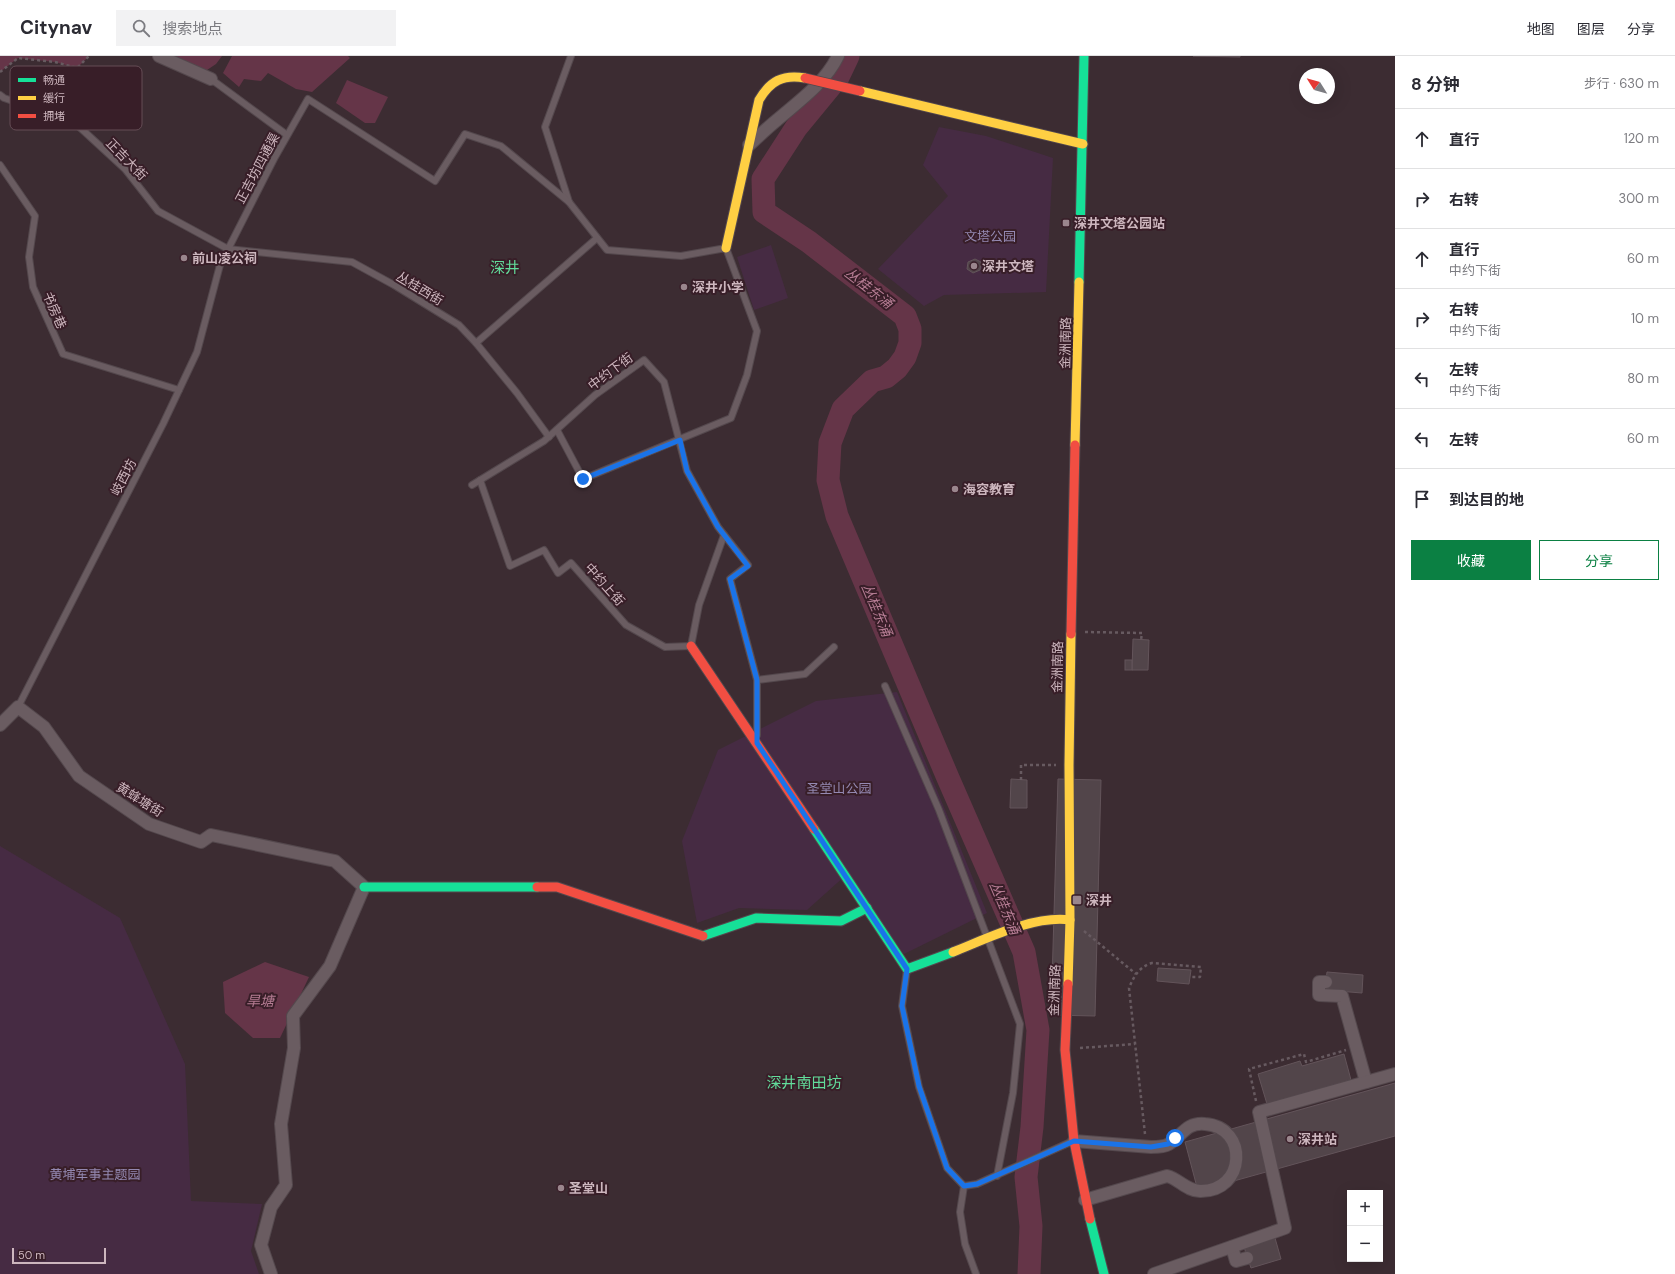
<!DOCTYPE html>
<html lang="zh">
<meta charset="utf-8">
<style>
body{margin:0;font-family:"DM Sans","Noto Sans SC",sans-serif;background:#f2f2f3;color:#2b2b33}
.controls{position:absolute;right:12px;bottom:12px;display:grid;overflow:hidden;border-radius:0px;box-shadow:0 4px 16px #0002}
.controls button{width:36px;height:36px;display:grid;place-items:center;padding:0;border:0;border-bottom:1px solid #e1e1e2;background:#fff;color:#2b2b33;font:20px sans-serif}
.compass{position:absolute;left:1299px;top:12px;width:36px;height:36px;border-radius:50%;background:#fff;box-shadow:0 4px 16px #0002;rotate:307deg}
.scale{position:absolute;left:12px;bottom:10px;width:94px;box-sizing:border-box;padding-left:4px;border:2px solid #cdb6be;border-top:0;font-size:11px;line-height:14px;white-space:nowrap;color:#cdb6be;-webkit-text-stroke:3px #381e28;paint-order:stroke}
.stop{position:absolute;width:12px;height:12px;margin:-9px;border:3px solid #1a73e8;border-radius:50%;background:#fff}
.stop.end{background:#1a73e8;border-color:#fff;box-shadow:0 1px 4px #0008}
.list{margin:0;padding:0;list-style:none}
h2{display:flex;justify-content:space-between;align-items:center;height:52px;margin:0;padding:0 16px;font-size:17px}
h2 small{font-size:13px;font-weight:400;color:#7c7c81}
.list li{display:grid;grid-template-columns:26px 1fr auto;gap:12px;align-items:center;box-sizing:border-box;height:60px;padding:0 16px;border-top:1px solid #e1e1e2}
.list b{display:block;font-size:15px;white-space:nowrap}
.list p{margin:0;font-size:13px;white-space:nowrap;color:#7c7c81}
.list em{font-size:13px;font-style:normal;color:#7c7c81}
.actions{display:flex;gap:8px;padding:12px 16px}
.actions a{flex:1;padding:9px 0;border:1px solid #0b8043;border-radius:0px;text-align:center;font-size:14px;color:#0b8043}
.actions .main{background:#0b8043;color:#fff}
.icon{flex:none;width:22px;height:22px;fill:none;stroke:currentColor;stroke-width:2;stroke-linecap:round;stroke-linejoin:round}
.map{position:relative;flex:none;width:1395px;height:1218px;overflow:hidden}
header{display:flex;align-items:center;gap:24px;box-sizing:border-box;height:56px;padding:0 20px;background:#fff;border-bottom:1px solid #e1e1e2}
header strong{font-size:19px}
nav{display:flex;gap:22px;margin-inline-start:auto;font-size:14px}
.search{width:280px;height:36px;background:#f2f2f3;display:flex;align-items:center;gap:10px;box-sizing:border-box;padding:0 14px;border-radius:0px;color:#7c7c81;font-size:15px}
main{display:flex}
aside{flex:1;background:#fff}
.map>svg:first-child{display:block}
.green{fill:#462b43}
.water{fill:#653548}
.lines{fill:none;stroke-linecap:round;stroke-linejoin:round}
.river{stroke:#653548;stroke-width:23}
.building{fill:#52454a;stroke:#63545a}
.lane-casing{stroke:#54484d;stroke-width:8}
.street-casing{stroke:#54484d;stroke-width:14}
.fast-casing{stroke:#54484d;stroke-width:11}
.slow-casing{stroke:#54484d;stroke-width:11}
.jam-casing{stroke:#54484d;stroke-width:11}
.path{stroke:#675a60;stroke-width:2.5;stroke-dasharray:3 3;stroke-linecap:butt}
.lane{stroke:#6a5c61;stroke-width:6}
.street{stroke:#6a5c61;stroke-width:12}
.fast{stroke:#16e098;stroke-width:9}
.slow{stroke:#ffcf43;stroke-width:9}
.jam{stroke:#f24e42;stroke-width:9}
.jam-bridge-casing{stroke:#54484d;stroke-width:11;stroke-linecap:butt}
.jam-bridge{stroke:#f24e42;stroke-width:9}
.route{stroke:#1a73e8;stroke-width:5}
.poi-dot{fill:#9a868d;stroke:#381e28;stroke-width:1.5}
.labels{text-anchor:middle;stroke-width:4;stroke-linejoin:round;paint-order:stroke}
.street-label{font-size:13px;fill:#cdb6be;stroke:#381e28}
.poi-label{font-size:13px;font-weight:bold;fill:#cdb6be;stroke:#381e28;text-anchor:start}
.park-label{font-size:13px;fill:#9489b2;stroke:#381e28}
.water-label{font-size:14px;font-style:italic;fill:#b57c93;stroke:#381e28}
.quarter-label{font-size:15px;fill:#62dc9b;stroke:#381e28}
.key{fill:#381e28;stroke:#654c55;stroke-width:1}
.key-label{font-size:11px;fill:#cdb6be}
</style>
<header>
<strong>Citynav</strong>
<div class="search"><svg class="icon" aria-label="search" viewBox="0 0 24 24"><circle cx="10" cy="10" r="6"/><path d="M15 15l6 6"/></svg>搜索地点</div>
<nav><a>地图</a><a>图层</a><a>分享</a></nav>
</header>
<main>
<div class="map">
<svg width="1395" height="1218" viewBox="0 0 1395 1218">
<rect width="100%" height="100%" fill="#3c2c32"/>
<g class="green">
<polygon points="939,71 986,80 1053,102 1046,236 944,239 924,250 878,213 948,140 923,109"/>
<polygon points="771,189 788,242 754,254 737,201"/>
<polygon points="897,636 987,857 904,898 846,819 807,854 739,852 697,867 682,785 718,694 816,645"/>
<polygon points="0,790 120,862 185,1008 191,1145 262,1148 251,1195 259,1218 0,1218"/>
</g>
<g class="water">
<polygon points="0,0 89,0 77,12 55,6 18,2 0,16"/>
<polygon points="168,0 222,0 216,8 204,16"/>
<polygon points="232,0 348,0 350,2 312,36 296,33 268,17 261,25 244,23 239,31 223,17"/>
<polygon points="347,24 388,41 375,67 365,67 336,47"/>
<polygon points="265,906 309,921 280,982 253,982 225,957 223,926"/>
</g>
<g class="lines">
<polyline class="river" points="848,0 838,21 796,72 763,123 764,156 809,186 905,260 910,273 910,287 905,301 897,312 886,321 872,325 843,353 830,387 828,424 837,460 948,722 1024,896 1038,974 1032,1071 1026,1121 1031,1170 1029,1218"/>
</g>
<g class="building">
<polygon points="1193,0 1240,0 1240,1"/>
<polygon points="975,203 981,206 980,214 973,217 967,213 968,206"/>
<polygon points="1133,583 1149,584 1148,614 1132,614"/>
<rect x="1125" y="604" width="7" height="10"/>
<polygon points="1011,723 1027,724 1027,752 1010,752"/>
<polygon points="1058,723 1101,724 1095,960 1051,959"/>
<polygon points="1158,912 1191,914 1189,928 1157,925"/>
<polygon points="1327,916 1363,919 1362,937 1325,934"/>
<polygon points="1344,998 1351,1024 1267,1048 1258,1018 1300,1005 1302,1010"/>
<polygon points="1395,1027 1395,1080 1198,1135 1185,1086"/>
<polygon points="1275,1182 1281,1203 1251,1212 1244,1191"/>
</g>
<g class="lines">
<defs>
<g id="lane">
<polyline points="211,23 287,79"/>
<polyline points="0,39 4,42 74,66 125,113 158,155 228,193 352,206 394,229 459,269 476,287 517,337 549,381"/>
<polyline points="0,109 35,160 29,201 33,231 63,298 179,334"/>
<polyline points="476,287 597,182"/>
<polyline points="557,374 583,423 731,362 747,319 757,275 726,192 681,200 607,194 569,146 545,71 571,0"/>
<polyline points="480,424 510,510 544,494 558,517 571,507 626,569 665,591 691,590 699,549 724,479"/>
<polyline points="472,429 544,385 595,339 644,304 664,326 687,415 718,471 748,509 730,523 757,624"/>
<polyline points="885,630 939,754 1020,968 1013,1037 997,1120"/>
<polyline points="18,651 163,368 197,296 220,209 275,101 308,43 435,125 465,78 501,90 569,146"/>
<polyline points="757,679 757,624 805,618 834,591"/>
<polyline points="907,913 902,950 919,1031 947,1112 964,1130"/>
<polyline points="976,1218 965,1188 960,1156 964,1130 977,1128 1073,1085"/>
</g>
<g id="street">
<polyline points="159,0 211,23"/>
<path d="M749,89C758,81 767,72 777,64C799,45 825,27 838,0"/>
<polyline points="0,669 18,651 44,671 79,720 149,768 201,786 211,779 335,805 364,831 330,910 293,960 294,992 281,1068 286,1129 271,1151 261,1189 271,1218"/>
<polyline points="1326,926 1319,926 1319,939 1342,940 1366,1026"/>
<path d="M1074,1085L1151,1091C1156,1091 1164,1091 1169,1088C1182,1080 1186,1066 1205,1068C1249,1071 1246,1136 1200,1135C1187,1135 1179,1123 1167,1120L1085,1144"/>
<polyline points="1232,1191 1236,1205 1247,1202"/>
<polyline points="1154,1218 1285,1172 1259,1056 1395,1018"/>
</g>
<g id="fast">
<polyline points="1079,226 1084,0"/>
<polyline points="814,773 907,913 953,896"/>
<polyline points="364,831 537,831"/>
<polyline points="703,880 756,862 841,865 867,852"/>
<polyline points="1090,1163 1104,1218"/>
</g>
<g id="slow">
<polyline points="860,35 1083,88"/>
<path d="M726,192L759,44C770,25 783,18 805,22"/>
<polyline points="1075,389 1079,226"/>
<path d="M953,896C986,883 1034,859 1070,864"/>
<polyline points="1068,928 1070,864 1069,709 1071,578"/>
</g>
<g id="jam">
<polyline points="1071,578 1075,389"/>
<polyline points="691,590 814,773"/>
<polyline points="537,831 557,831 703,880"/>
<polyline points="1068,928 1065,994 1074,1085 1090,1163"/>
</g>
</defs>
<use href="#lane" class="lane-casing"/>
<use href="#street" class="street-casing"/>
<use href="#fast" class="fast-casing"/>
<use href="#slow" class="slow-casing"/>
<use href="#jam" class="jam-casing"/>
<g class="path">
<polyline points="0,16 18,2 55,6 77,12 89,0"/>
<polyline points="1085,576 1142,577 1141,584"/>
<polyline points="1021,724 1021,709 1056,709"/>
<polyline points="1084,875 1136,918"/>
<polyline points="1080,992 1135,988"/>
<polyline points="1256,1045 1249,1013 1304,998 1306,1006 1346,994"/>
<path d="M1145,1078L1129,932C1134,920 1139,911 1152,907L1201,911L1200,921H1190"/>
</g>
<use href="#lane" class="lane"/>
<use href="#street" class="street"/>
<use href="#fast" class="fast"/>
<use href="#slow" class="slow"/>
<use href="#jam" class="jam"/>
<defs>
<polyline id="jam-bridge" points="805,22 860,35"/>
</defs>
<use href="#jam-bridge" class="jam-bridge-casing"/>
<use href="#jam-bridge" class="jam-bridge"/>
</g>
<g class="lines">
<polyline class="route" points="583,423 680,384 687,415 718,471 748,510 730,523 757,624 757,687 907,913 902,950 919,1030 947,1112 964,1130 977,1128 1074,1085 1151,1091 1168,1088 1175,1082"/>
</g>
<g class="poi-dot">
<rect x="1062" y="163" width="8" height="8" rx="2"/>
<circle cx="184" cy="202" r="4"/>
<circle cx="974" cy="210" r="4"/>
<circle cx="684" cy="231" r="4"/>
<circle cx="955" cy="433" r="4"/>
<rect x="1072" y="839" width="10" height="10" rx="2"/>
<circle cx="1290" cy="1083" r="4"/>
<circle cx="561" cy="1132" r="4"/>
</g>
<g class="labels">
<g class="street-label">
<text transform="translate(127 103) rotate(46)" y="5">正吉大街</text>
<text transform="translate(257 112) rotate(-62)" y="5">正吉坊四通渠</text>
<text transform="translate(420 232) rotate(31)" y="5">丛桂西街</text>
<text transform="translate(55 254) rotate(66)" y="5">书房巷</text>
<text transform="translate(1065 287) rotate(-89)" y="5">金洲南路</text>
<text transform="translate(610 315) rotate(-37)" y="5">中约下街</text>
<text transform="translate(123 421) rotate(-63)" y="5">岐西坊</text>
<text transform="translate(605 528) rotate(48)" y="5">中约上街</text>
<text transform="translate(1057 611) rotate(-89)" y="5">金洲南路</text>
<text transform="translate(140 743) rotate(32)" y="5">黄蜂塘街</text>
<text transform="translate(1054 934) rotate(-88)" y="5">金洲南路</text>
</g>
<g class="poi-label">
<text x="1074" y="172">深井文塔公园站</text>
<text x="192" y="207">前山凌公祠</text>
<text x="982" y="215">深井文塔</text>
<text x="692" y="236">深井小学</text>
<text x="963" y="438">海容教育</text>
<text x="1086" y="849">深井</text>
<text x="1298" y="1088">深井站</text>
<text x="569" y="1137">圣堂山</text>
</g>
<g class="park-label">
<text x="990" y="185">文塔公园</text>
<text x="839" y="737">圣堂山公园</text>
<text x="95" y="1123">黄埔军事主题园</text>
</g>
<g class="water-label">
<text transform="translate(869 232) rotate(38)" y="5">丛桂东涌</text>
<text transform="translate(877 554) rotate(67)" y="5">丛桂东涌</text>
<text transform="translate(1005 852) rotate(67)" y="5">丛桂东涌</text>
<text x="260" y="950">旱塘</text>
</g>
<g class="quarter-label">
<text x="505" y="217">深井</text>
<text x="804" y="1032">深井南田坊</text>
</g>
</g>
<rect x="10" y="10" width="132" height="64" rx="6" class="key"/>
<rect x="18" y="22" width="18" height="4" fill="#16e098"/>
<rect x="18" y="40" width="18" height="4" fill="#ffcf43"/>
<rect x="18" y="58" width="18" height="4" fill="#f24e42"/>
<g class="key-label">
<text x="43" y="28">畅通</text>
<text x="43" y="46">缓行</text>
<text x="43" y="64">拥堵</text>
</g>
</svg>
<div class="controls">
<button>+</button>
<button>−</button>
</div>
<svg class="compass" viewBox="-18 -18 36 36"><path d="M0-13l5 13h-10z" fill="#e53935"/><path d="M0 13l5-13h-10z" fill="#7c7c81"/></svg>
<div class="scale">50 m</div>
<div class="stop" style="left:1175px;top:1082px"></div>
<div class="stop end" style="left:583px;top:423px"></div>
</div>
<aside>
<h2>8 分钟<small>步行 · 630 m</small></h2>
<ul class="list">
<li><svg class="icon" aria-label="ahead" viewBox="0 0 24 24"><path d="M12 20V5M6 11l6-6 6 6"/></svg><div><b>直行</b></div><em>120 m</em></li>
<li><svg class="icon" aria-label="right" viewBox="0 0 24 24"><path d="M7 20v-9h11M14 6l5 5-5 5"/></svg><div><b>右转</b></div><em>300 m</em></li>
<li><svg class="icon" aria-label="ahead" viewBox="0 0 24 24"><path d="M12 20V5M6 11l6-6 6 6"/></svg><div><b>直行</b><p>中约下街</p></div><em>60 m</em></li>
<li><svg class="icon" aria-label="right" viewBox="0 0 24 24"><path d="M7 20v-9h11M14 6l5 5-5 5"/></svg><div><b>右转</b><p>中约下街</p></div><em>10 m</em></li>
<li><svg class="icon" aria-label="left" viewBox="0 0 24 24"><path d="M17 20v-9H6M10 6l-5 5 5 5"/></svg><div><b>左转</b><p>中约下街</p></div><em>80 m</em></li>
<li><svg class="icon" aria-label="left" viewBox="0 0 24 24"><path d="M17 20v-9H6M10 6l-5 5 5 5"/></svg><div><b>左转</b></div><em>60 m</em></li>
<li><svg class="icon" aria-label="arrive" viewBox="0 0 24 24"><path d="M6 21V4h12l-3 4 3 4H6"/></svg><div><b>到达目的地</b></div></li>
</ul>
<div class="actions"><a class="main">收藏</a><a>分享</a></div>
</aside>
</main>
